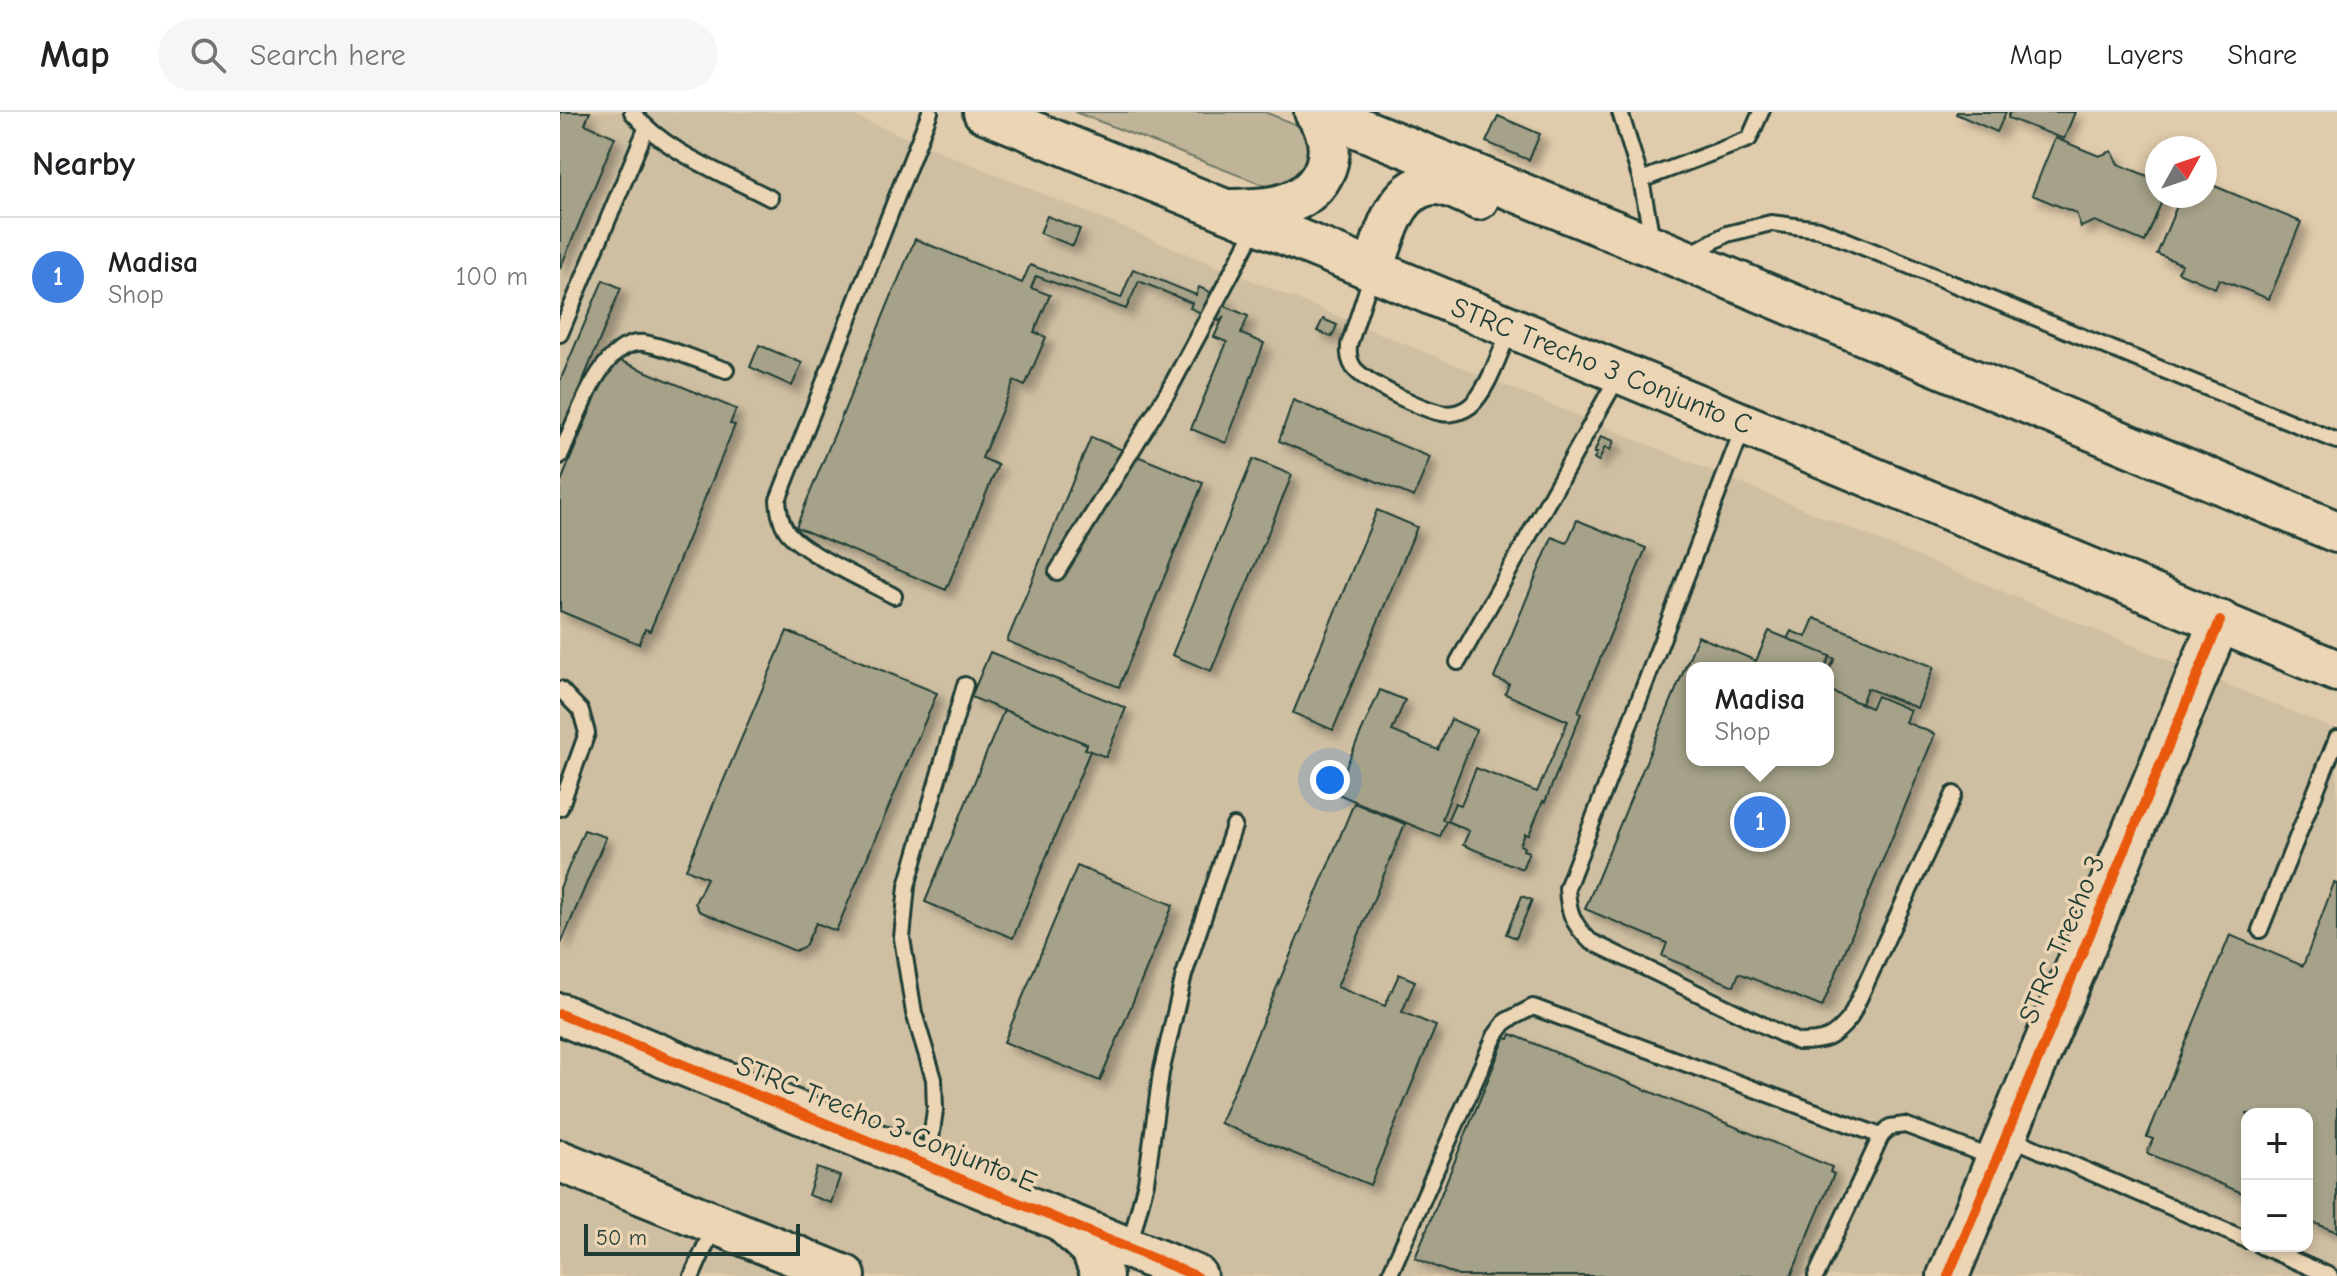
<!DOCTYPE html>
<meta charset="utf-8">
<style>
body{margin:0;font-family:"Comic Neue",sans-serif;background:#f6f6f6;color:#202124}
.controls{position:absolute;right:24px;bottom:24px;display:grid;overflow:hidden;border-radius:16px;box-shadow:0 4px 12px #0003}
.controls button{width:72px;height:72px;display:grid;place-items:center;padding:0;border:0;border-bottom:2px solid #e0e0e0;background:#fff;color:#202124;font:40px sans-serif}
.compass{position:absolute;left:1585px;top:24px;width:72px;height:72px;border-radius:50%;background:#fff;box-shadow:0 4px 12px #0003;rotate:50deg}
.scale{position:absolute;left:24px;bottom:20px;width:216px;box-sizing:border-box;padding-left:8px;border:4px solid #1f3d34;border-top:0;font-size:22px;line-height:28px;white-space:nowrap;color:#1f3d34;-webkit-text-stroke:6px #ecd5b4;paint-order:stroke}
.you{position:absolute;left:770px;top:668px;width:28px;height:28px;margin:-20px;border:6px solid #fff;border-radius:50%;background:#1a73e8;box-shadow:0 0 0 12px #1a73e833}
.badge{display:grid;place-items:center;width:52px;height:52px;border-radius:50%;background:#7c3aed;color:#fff;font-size:26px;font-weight:700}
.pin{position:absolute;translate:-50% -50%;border:4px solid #fff;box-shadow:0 2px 8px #0006}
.popup{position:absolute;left:1126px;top:550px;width:148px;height:104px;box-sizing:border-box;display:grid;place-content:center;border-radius:16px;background:#fff;filter:drop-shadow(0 2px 6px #0005);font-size:26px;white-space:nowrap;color:#757577}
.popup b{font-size:30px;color:#202124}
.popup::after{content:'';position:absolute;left:50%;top:100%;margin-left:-16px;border:16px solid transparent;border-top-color:#fff}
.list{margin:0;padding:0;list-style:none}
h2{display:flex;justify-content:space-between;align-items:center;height:104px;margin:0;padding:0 32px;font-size:34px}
h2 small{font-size:26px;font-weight:400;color:#757577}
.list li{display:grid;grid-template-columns:52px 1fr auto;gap:24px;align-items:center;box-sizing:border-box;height:120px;padding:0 32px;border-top:2px solid #e0e0e0}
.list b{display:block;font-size:30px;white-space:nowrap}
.list p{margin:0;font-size:26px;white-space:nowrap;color:#757577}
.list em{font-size:26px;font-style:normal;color:#757577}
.icon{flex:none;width:44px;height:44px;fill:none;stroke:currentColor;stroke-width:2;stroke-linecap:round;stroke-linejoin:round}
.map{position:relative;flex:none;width:1777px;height:1164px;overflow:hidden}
header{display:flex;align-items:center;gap:48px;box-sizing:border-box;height:112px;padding:0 40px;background:#fff;border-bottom:2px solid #e0e0e0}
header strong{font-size:38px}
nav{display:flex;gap:44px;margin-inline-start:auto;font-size:28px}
.search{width:560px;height:72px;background:#f6f6f6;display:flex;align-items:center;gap:20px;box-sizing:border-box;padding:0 28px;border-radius:44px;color:#757577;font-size:30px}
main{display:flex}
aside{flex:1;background:#fff}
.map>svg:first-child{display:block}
.built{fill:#cfbfa2;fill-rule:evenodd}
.green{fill:#bfb498;stroke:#6f7866;stroke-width:2}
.building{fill:#a6a289;stroke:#1f3d34;stroke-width:2;filter:url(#shadow)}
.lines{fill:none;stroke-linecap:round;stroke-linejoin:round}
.lane-casing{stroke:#1f3d34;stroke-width:20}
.secondary-casing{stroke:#1f3d34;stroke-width:46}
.lane{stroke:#ecd5b4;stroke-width:14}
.secondary{stroke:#ecd5b4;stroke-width:40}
.cycleway-casing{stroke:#ecd5b4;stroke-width:15}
.cycleway{stroke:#e8590c;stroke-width:10}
.labels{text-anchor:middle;stroke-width:7;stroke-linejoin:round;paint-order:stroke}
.street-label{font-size:28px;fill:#1f3d34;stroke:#ecd5b4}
</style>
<header>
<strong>Map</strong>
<div class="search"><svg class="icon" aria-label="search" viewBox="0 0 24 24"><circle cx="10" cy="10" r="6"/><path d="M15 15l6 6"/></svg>Search here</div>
<nav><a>Map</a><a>Layers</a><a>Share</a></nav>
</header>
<main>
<aside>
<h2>Nearby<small></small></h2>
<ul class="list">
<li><span class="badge" style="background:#3f7fe0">1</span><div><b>Madisa</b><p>Shop</p></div><em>100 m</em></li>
</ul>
</aside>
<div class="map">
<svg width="1777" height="1164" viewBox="0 0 1777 1164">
<defs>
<filter id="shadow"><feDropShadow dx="7" dy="7" stdDeviation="4" flood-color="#0004"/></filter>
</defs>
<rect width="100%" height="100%" fill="#e0ccac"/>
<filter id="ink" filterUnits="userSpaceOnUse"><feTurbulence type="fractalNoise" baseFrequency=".0125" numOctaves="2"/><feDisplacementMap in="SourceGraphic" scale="16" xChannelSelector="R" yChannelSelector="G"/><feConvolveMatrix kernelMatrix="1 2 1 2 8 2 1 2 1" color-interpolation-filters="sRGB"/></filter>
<g filter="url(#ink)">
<path class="built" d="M0,0H285L1777,618V1164H0ZM1132,556H1268V648H1132ZM1687,1002H1747V1134H1687Z"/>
<polygon class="green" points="515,0 705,0 739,14 750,36 745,59 714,77"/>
<g class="building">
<polygon points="0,0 30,0 25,12 55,25 0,157"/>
<polygon points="1397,0 1446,0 1437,20 1396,2"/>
<polygon points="1450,0 1515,0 1504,27 1448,6"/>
<polygon points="938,4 980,22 969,48 926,30"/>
<polygon points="1495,26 1539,44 1552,39 1558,52 1597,68 1597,84 1604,84 1585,130 1535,109 1521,115 1516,101 1472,83"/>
<polygon points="1645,70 1741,110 1709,187 1659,167 1655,176 1618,160 1622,152 1597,142 1621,84 1645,84"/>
<polygon points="487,104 520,117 513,134 480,121"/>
<polygon points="355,127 462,171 470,153 561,186 573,157 636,183 639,175 668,188 665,194 688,204 681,222 704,231 666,331 631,317 667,230 654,225 664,204 659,209 630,196 632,191 579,169 566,197 476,164 471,176 490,183 474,220 486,225 465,274 454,269 422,346 438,353 386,478 236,415"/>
<polygon points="43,168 61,176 0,324 0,269"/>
<polygon points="763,207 777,213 772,225 757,219"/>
<polygon points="199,233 242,251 232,274 190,255"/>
<polygon points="56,247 176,297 170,312 175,313 90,519 85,517 79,532 0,499 0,372 46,260 50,262"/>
<polygon points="733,288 870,345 854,385 719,329"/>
<polygon points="1041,324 1054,329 1050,338 1045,335 1039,349 1034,347 1037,341 1034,341"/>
<polygon points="531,325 643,371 559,575 447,529"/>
<polygon points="693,347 732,363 651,559 612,543"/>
<polygon points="817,398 857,415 773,618 733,601"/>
<polygon points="1017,408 1086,436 1018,600 1021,602 985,690 983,689 969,723 965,722 960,733 964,735 963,738 969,740 962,757 903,733 909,719 887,709 895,691 901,693 916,656 977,680 1008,609 945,582 949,572 934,566 992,425 1007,431"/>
<polygon points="1254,506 1374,555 1357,596 1307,576 1301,592 1268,578 1268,560 1275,547 1227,527 1231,519 1246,525"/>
<polygon points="227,519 377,581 276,819 256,811 245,834 235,839 139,799 135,791 147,766 126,757"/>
<polygon points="1209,519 1270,544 1265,556 1132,556 1132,648 1268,648 1268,578 1311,596 1317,584 1350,598 1345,610 1375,622 1262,895 1179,861 1174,874 1102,844 1107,831 1025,797 1138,524 1196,549"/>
<polygon points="430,540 566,596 546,645 525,637 527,632 411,585"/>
<polygon points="820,578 845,588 832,619 878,638 891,607 916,618 882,707 886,709 880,725 778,682 784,669 780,668"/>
<polygon points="444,598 527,632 525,637 530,639 453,826 365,790"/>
<polygon points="794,691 845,712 777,875 825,894 839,862 855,869 842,900 876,914 810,1073 660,1011"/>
<polygon points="24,718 46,725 1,832 0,776"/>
<polygon points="517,754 613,793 540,969 444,930"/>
<polygon points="1774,771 1777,772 1777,1120 1747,1108 1747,1002 1687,1002 1687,1083 1587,1041 1593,1027 1587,1025 1670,823 1743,854"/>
<polygon points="962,784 972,788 956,826 946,822"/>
<polygon points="951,922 1272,1055 1270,1060 1274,1062 1231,1164 898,1164 855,1146 945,926 949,927"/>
<polygon points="257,1056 280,1064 271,1091 248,1083"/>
</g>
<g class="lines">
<defs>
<g id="lane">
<path d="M72,0C106,41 163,61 210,86"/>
<polyline points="1060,0 1081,68 1092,127"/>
<polyline points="1081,68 1189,27 1201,0"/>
<polyline points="1130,142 1167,122 1211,111 1259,117 1777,329"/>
<path d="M813,159L789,233C788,242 789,249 794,256C806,271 862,297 881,301C891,303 902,300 910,294C928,279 940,239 950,218"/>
<polyline points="0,222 86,17"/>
<path d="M1183,316L1007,776C1008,800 1013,812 1030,829L1238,930C1265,930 1273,927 1290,906L1394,682"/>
<path d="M0,344C15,312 41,226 84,231C105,234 144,251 166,258"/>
<polyline points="497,460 609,278 696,115"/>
<path d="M334,484C309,470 240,440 226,418C220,408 219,399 218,388L370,0"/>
<polyline points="898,550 1060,261"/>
<polyline points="0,577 21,599 27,621 0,696"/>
<polyline points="1700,818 1777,626"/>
<polyline points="1449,1025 1687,1128"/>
<polyline points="368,1049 375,998 374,967 354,901 342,826 347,774 405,573"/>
<polyline points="570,1132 586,1070 601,961 624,863 674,714"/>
<polyline points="1701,1134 1770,1164"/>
<polyline points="132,1164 155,1112"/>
<polyline points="829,1164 935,924 946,909 973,895 1321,1024"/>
<polyline points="1256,1164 1321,1024 1330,1015 1345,1013 1436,1047"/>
</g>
<g id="secondary">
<polyline points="424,0 813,158 1777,559"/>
<polyline points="759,0 1094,135 1777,420"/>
<path d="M672,98C689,97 706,98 722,93C766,81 783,36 755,0"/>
<path d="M813,158C824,128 834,72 876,72C889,72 906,82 918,87"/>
<polyline points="0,902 636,1164"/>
<polyline points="0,1049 285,1164"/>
<polyline points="506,1113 532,1138 542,1164"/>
<polyline points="1388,1164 1660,509"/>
</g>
</defs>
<use href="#lane" class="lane-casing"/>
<use href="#secondary" class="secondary-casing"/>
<use href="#lane" class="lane"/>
<use href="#secondary" class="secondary"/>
<defs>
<g id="cycleway">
<polyline points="0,902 636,1164"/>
<polyline points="1388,1164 1660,509"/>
</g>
</defs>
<use href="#cycleway" class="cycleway-casing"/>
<use href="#cycleway" class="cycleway"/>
</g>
</g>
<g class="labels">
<g class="street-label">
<text transform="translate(1042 253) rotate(22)" y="10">STRC Trecho 3 Conjunto C</text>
<text transform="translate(1501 827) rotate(-67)" y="10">STRC Trecho 3</text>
<text transform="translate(327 1011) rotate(22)" y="10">STRC Trecho 3 Conjunto E</text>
</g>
</g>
</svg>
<div class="controls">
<button>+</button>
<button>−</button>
</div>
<svg class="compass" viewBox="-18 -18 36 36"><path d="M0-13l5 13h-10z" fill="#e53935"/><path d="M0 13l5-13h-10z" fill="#757577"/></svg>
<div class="scale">50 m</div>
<div class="you"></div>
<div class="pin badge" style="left:1200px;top:710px;background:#3f7fe0">1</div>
<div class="popup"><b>Madisa</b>Shop</div>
</div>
</main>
